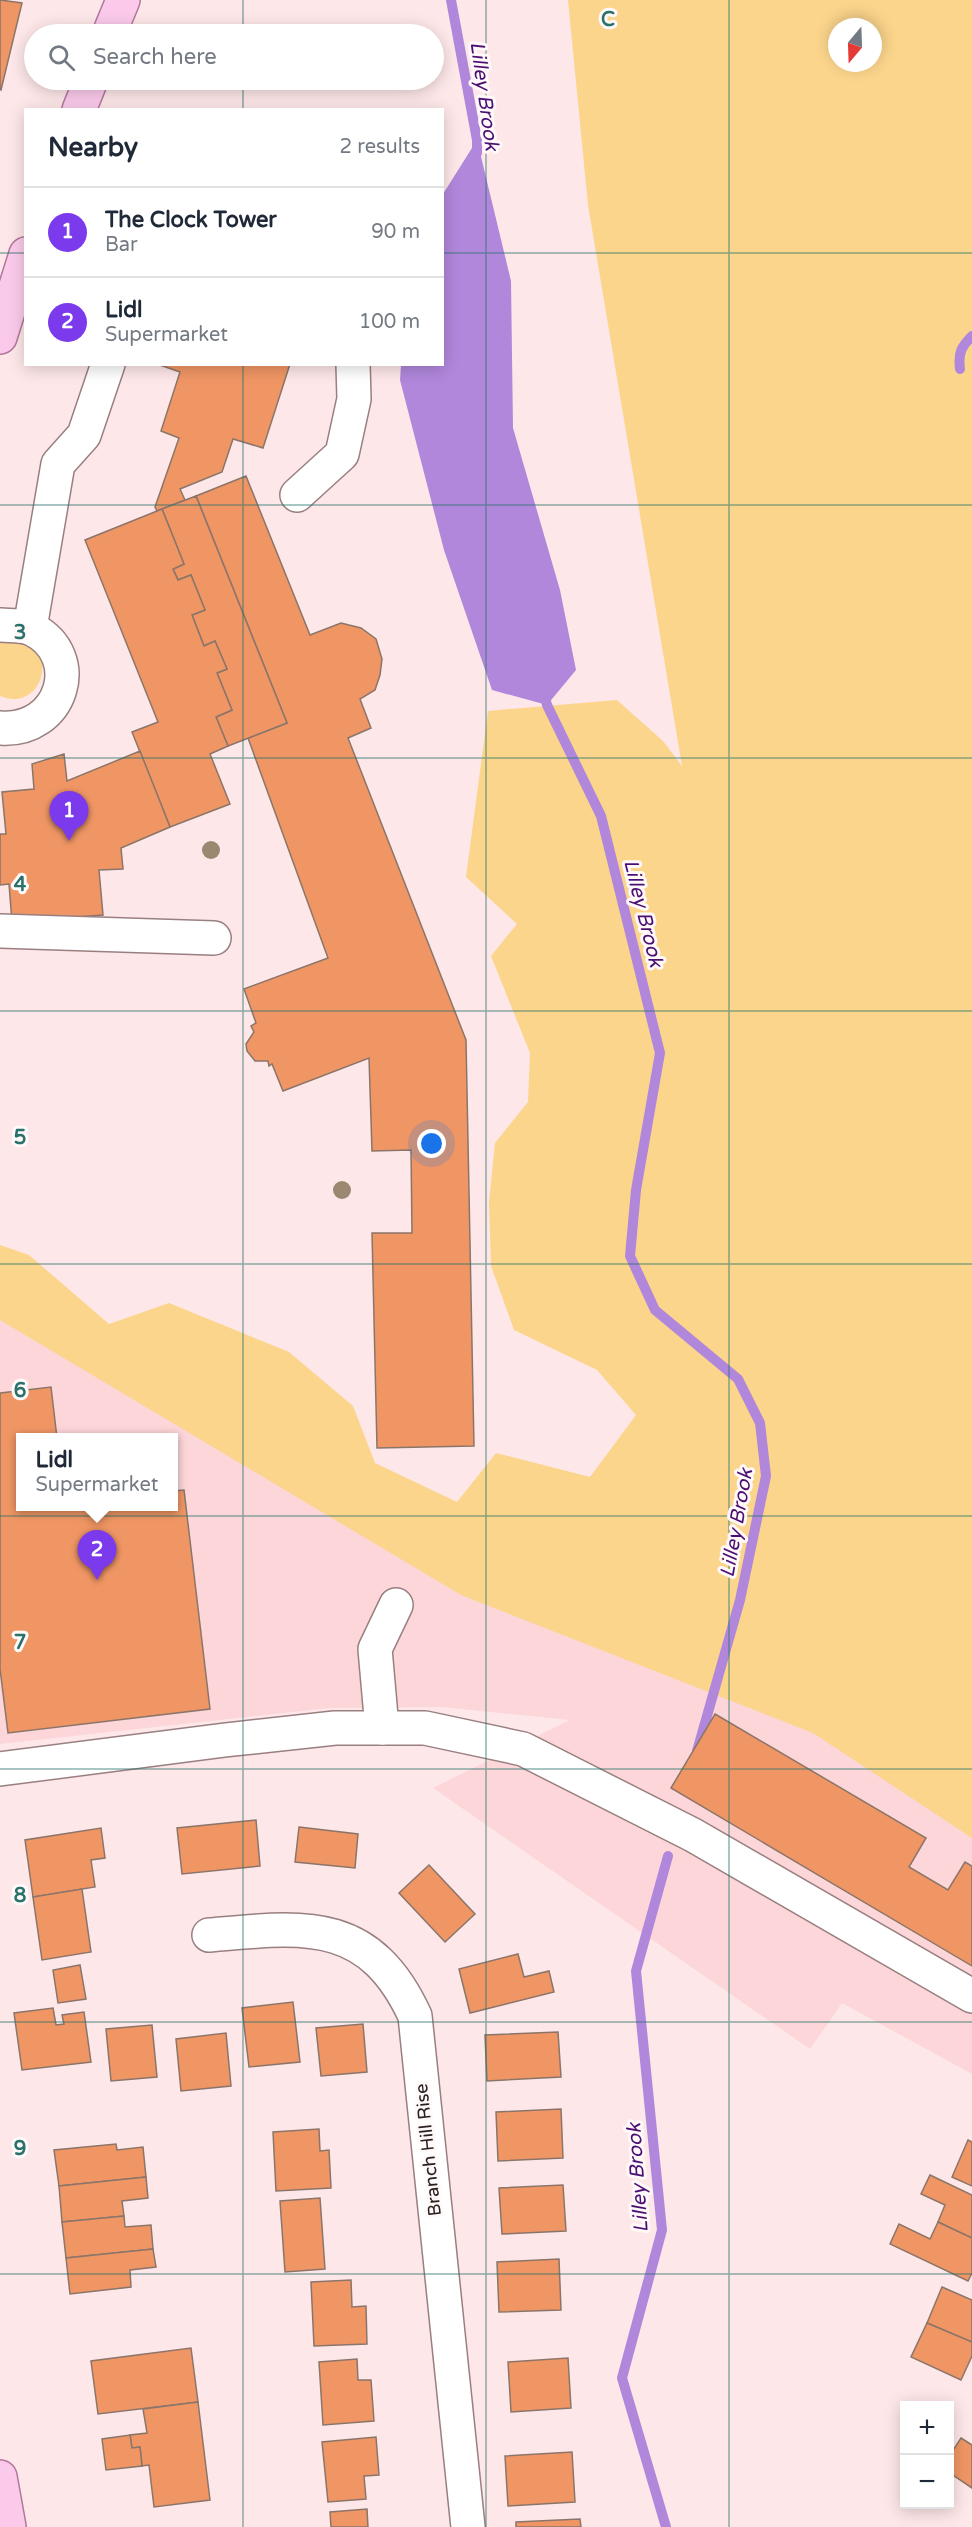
<!DOCTYPE html>
<meta charset="utf-8">
<style>
body{margin:0;font-family:"Varela Round",sans-serif;background:#f2f2f3;color:#1f2937}
.controls{position:absolute;right:18px;bottom:18px;display:grid;overflow:hidden;border-radius:0px;box-shadow:0 3px 15px #0003}
.controls button{width:54px;height:54px;display:grid;place-items:center;padding:0;border:0;border-bottom:2px solid #e0e1e3;background:#fff;color:#1f2937;font:30px sans-serif}
.compass{position:absolute;left:828px;top:18px;width:54px;height:54px;border-radius:50%;background:#fff;box-shadow:0 3px 15px #0003;rotate:199deg}
.you{position:absolute;left:432px;top:1144px;width:21px;height:21px;margin:-15px;border:4px solid #fff;border-radius:50%;background:#1a73e8;box-shadow:0 0 0 9px #1a73e833}
.badge{display:grid;place-items:center;width:39px;height:39px;border-radius:50%;background:#7c3aed;color:#fff;font-size:20px;font-weight:700}
.pin{position:absolute;translate:-50% -50px;filter:drop-shadow(0 2px 3px #0008)}
.pin::after{content:'';position:absolute;top:32px;width:21px;height:18px;background:inherit;clip-path:polygon(0 0,100% 0,50% 100%)}
.popup{position:absolute;left:16px;top:1433px;width:162px;height:78px;box-sizing:border-box;display:grid;place-content:center;border-radius:0px;background:#fff;filter:drop-shadow(0 2px 4px #0005);font-size:20px;white-space:nowrap;color:#747a83}
.popup b{font-size:22px;color:#1f2937}
.popup::after{content:'';position:absolute;left:50%;top:100%;margin-left:-12px;border:12px solid transparent;border-top-color:#fff}
.list{margin:0;padding:0;list-style:none}
h2{display:flex;justify-content:space-between;align-items:center;height:78px;margin:0;padding:0 24px;font-size:26px}
h2 small{font-size:20px;font-weight:400;color:#747a83}
.list li{display:grid;grid-template-columns:39px 1fr auto;gap:18px;align-items:center;box-sizing:border-box;height:90px;padding:0 24px;border-top:2px solid #e0e1e3}
.list b{display:block;font-size:22px;white-space:nowrap}
.list p{margin:0;font-size:20px;white-space:nowrap;color:#747a83}
.list em{font-size:20px;font-style:normal;color:#747a83}
.icon{flex:none;width:33px;height:33px;fill:none;stroke:currentColor;stroke-width:2;stroke-linecap:round;stroke-linejoin:round}
.map{position:relative;flex:none;width:972px;height:2527px;overflow:hidden}
.search{position:absolute;background:#fff;box-shadow:0 3px 15px #0003;left:24px;top:24px;width:420px;height:66px;display:flex;align-items:center;gap:15px;box-sizing:border-box;padding:0 21px;border-radius:33px;color:#747a83;font-size:22px}
.panel{position:absolute;background:#fff;box-shadow:0 3px 15px #0003;left:24px;top:108px;width:420px;height:258px;border-radius:0px}
.map>svg:first-child{display:block}
.built{fill:#fcd6d8;fill-rule:evenodd}
.green{fill:#fbd58c;fill-rule:evenodd}
.water{fill:#b087db}
.lines{fill:none;stroke-linecap:round;stroke-linejoin:round}
.stream{stroke:#b087db;stroke-width:10}
.building{fill:#f09664;stroke:#8b756a;stroke-width:1.5}
.minor-casing{stroke:#997f80;stroke-width:36}
.major-casing{stroke:#b1779c;stroke-width:36}
.minor{stroke:#fff;stroke-width:33}
.major{stroke:#fbcaeb;stroke-width:33}
.tree{fill:#9c8771}
.grid{fill:none;stroke:#29726b;stroke-width:1.5;stroke-opacity:0.55}
.labels{text-anchor:middle;stroke-width:6;stroke-linejoin:round;paint-order:stroke}
.street-label{font-size:18px;fill:#2a2020;stroke:#fff9f9}
.water-label{font-size:20px;font-style:italic;fill:#4b0f74;stroke:#fff9f9}
.grid-label{font-size:20px;text-anchor:middle;font-weight:bold;fill:#29726b;stroke:#fff9f9;stroke-width:6;stroke-linejoin:round;paint-order:stroke}
</style>
<div class="map">
<svg width="972" height="2527" viewBox="0 0 972 2527">
<rect width="100%" height="100%" fill="#fee7e8"/>
<path class="built" d="M0,1298L972,1784V2074L842,2003L810,2049L433,1788L570,1720L442,1707L329,1708L0,1744ZM21,1438H174V1506H21Z"/>
<g class="green">
<path d="M568,0H972V1838L813,1733L461,1595L0,1320V1245L29,1255L109,1324L169,1303L289,1352L353,1406L375,1463L457,1502L496,1453L590,1477L636,1415L597,1370L514,1330L491,1266L489,1202L495,1143L528,1102L530,1053L491,956L517,924L466,877L488,711L617,700L663,741L682,766L588,205ZM837,27H873V63H837Z"/>
<path d="M0,641C7,641 17,640 24,643C59,654 40,713 0,696Z"/>
</g>
<polygon class="water" points="477,140 511,281 513,428 560,590 576,670 547,705 492,690 444,550 400,380 401,365 442,364 443,194"/>
<g class="lines">
<g class="stream">
<polyline points="451,0 477,140 477,153"/>
<path d="M960,369C958,353 961,347 972,336"/>
<polyline points="544,693 547,705 601,816 660,1053 636,1190 630,1256 655,1310 738,1379 760,1423 766,1476 740,1600 697,1751"/>
<polyline points="666,2527 622,2378 662,2230 636,1971 668,1856"/>
</g>
</g>
<g class="building">
<polygon points="0,0 22,3 1,90 0,89"/>
<polygon points="157,364 290,364 263,448 233,439 222,472 180,489 185,500 157,511 155,507 179,438 161,431 180,372"/>
<polygon points="246,476 310,635 341,623 361,628 376,639 382,659 380,675 375,690 360,699 371,728 348,738 466,1040 474,1446 377,1448 372,1233 412,1233 411,1150 372,1151 369,1058 283,1091 272,1064 269,1066 268,1061 255,1061 247,1051 246,1044 254,1032 251,1026 256,1023 244,989 328,958 248,738 287,723 196,496"/>
<polygon points="196,496 287,723 228,746 216,717 232,710 217,673 227,669 215,641 204,646 192,615 205,610 191,575 178,580 173,569 184,564 162,509"/>
<polygon points="162,509 184,564 173,569 178,580 191,575 205,610 192,615 204,646 215,641 227,669 217,673 232,710 216,717 228,746 210,754 230,804 170,827 132,732 158,722 85,540"/>
<polygon points="140,751 170,827 121,848 123,869 99,870 103,915 12,922 9,884 0,885 0,834 6,834 2,792 34,789 32,764 64,754 67,781"/>
<polygon points="51,1387 57,1438 21,1438 21,1506 174,1506 174,1491 184,1490 210,1709 8,1733 0,1669 0,1393"/>
<polygon points="715,1714 926,1838 909,1867 948,1890 965,1862 972,1866 972,1966 671,1788"/>
<polygon points="256,1820 260,1866 182,1874 177,1828"/>
<polygon points="299,1827 358,1834 355,1868 295,1862"/>
<polygon points="101,1828 105,1858 91,1860 95,1887 33,1897 25,1840"/>
<polygon points="429,1865 475,1914 445,1942 399,1893"/>
<polygon points="82,1889 91,1952 42,1960 33,1897"/>
<polygon points="518,1954 524,1977 549,1971 554,1992 470,2013 459,1969"/>
<polygon points="80,1965 86,1999 58,2003 53,1970"/>
<polygon points="293,2002 300,2062 249,2067 242,2008"/>
<polygon points="53,2008 56,2025 64,2024 62,2015 84,2012 91,2062 22,2070 14,2013"/>
<polygon points="363,2024 367,2072 321,2076 316,2028"/>
<polygon points="152,2025 157,2077 111,2081 106,2029"/>
<polygon points="558,2032 561,2077 487,2081 485,2035"/>
<polygon points="226,2033 231,2086 181,2091 176,2039"/>
<polygon points="561,2109 563,2158 498,2161 496,2112"/>
<polygon points="319,2129 320,2151 329,2150 331,2188 276,2191 273,2132"/>
<polygon points="968,2140 972,2142 972,2186 952,2177"/>
<polygon points="116,2144 117,2150 143,2147 146,2177 59,2186 54,2150"/>
<polygon points="930,2175 972,2195 972,2238 938,2222 945,2205 921,2194"/>
<polygon points="146,2177 148,2198 122,2201 124,2216 62,2222 59,2186"/>
<polygon points="563,2185 566,2231 502,2234 499,2188"/>
<polygon points="320,2198 325,2269 285,2272 280,2201"/>
<polygon points="124,2216 125,2227 151,2225 153,2249 66,2258 62,2222"/>
<polygon points="938,2222 972,2238 972,2273 968,2281 890,2244 899,2224 930,2239"/>
<polygon points="153,2249 156,2267 130,2270 131,2287 70,2294 66,2258"/>
<polygon points="559,2259 561,2310 499,2312 497,2262"/>
<polygon points="351,2280 352,2307 366,2306 367,2344 314,2346 311,2282"/>
<polygon points="942,2287 972,2300 972,2342 927,2323"/>
<polygon points="927,2323 972,2342 972,2356 961,2380 911,2357"/>
<polygon points="191,2348 198,2402 98,2414 91,2361"/>
<polygon points="568,2358 571,2408 511,2412 508,2362"/>
<polygon points="357,2359 358,2380 371,2380 374,2421 323,2425 319,2362"/>
<polygon points="198,2402 210,2500 154,2507 149,2465 142,2466 140,2447 132,2448 130,2435 147,2433 143,2409"/>
<polygon points="130,2435 132,2448 140,2447 142,2466 106,2470 102,2439"/>
<polygon points="376,2437 379,2475 364,2476 366,2499 328,2502 322,2442"/>
<polygon points="961,2438 972,2445 972,2488 950,2473 950,2455"/>
<polygon points="572,2452 575,2502 508,2506 505,2456"/>
<polygon points="367,2509 368,2527 331,2527 330,2512"/>
<polygon points="580,2519 581,2527 516,2527 516,2522"/>
</g>
<g class="lines">
<defs>
<g id="minor">
<polyline points="297,495 342,454 354,399 353,364"/>
<path d="M0,625C10,626 23,625 32,629C86,656 62,733 0,728"/>
<polyline points="30,628 58,464 84,435 108,364"/>
<polyline points="0,931 214,938"/>
<polyline points="382,1728 375,1649 396,1605"/>
<polyline points="0,1769 225,1740 335,1728 425,1728 523,1749 693,1835 972,1996"/>
<path d="M209,1935C303,1927 369,1916 415,2016L468,2527"/>
</g>
<g id="major">
<polyline points="109,34 123,0"/>
<polyline points="79,110 91,80"/>
<polyline points="0,337 26,254"/>
<polyline points="0,2477 9,2527"/>
</g>
</defs>
<use href="#minor" class="minor-casing"/>
<use href="#major" class="major-casing"/>
<use href="#minor" class="minor"/>
<use href="#major" class="major"/>
</g>
<g class="tree">
<circle cx="211" cy="850" r="9"/>
<circle cx="342" cy="1190" r="9"/>
</g>
<path class="grid" d="M243,0V34M486,0V2527M729,0V2527M243,80V110M0,253H26M442,253H972M243,364V2527M0,505H972M0,758H972M0,1011H972M0,1264H972M0,1516H972M0,1769H972M0,2022H972M0,2274H972"/>
<g class="labels">
<g class="street-label">
<text transform="translate(428 2150) rotate(-96)" y="6">Branch Hill Rise</text>
</g>
<g class="water-label">
<text transform="translate(485 96) rotate(82)" y="7">Lilley Brook</text>
<text transform="translate(644 913) rotate(76)" y="7">Lilley Brook</text>
<text transform="translate(736 1523) rotate(-80)" y="7">Lilley Brook</text>
<text transform="translate(637 2178) rotate(-94)" y="7">Lilley Brook</text>
</g>
</g>
<g class="grid-label">
<text x="608" y="26">C</text>
<text x="20" y="639">3</text>
<text x="20" y="891">4</text>
<text x="20" y="1144">5</text>
<text x="20" y="1397">6</text>
<text x="20" y="1649">7</text>
<text x="20" y="1902">8</text>
<text x="20" y="2155">9</text>
</g>
</svg>
<div class="controls">
<button>+</button>
<button>−</button>
</div>
<svg class="compass" viewBox="-18 -18 36 36"><path d="M0-13l5 13h-10z" fill="#e53935"/><path d="M0 13l5-13h-10z" fill="#747a83"/></svg>
<div class="you"></div>
<div class="pin badge" style="left:69px;top:841px">1</div>
<div class="pin badge" style="left:97px;top:1580px">2</div>
<div class="popup"><b>Lidl</b>Supermarket</div>
<div class="search"><svg class="icon" aria-label="search" viewBox="0 0 24 24"><circle cx="10" cy="10" r="6"/><path d="M15 15l6 6"/></svg>Search here</div>
<section class="panel">
<h2>Nearby<small>2 results</small></h2>
<ul class="list">
<li><span class="badge">1</span><div><b>The Clock Tower</b><p>Bar</p></div><em>90 m</em></li>
<li><span class="badge">2</span><div><b>Lidl</b><p>Supermarket</p></div><em>100 m</em></li>
</ul>
</section>
</div>
